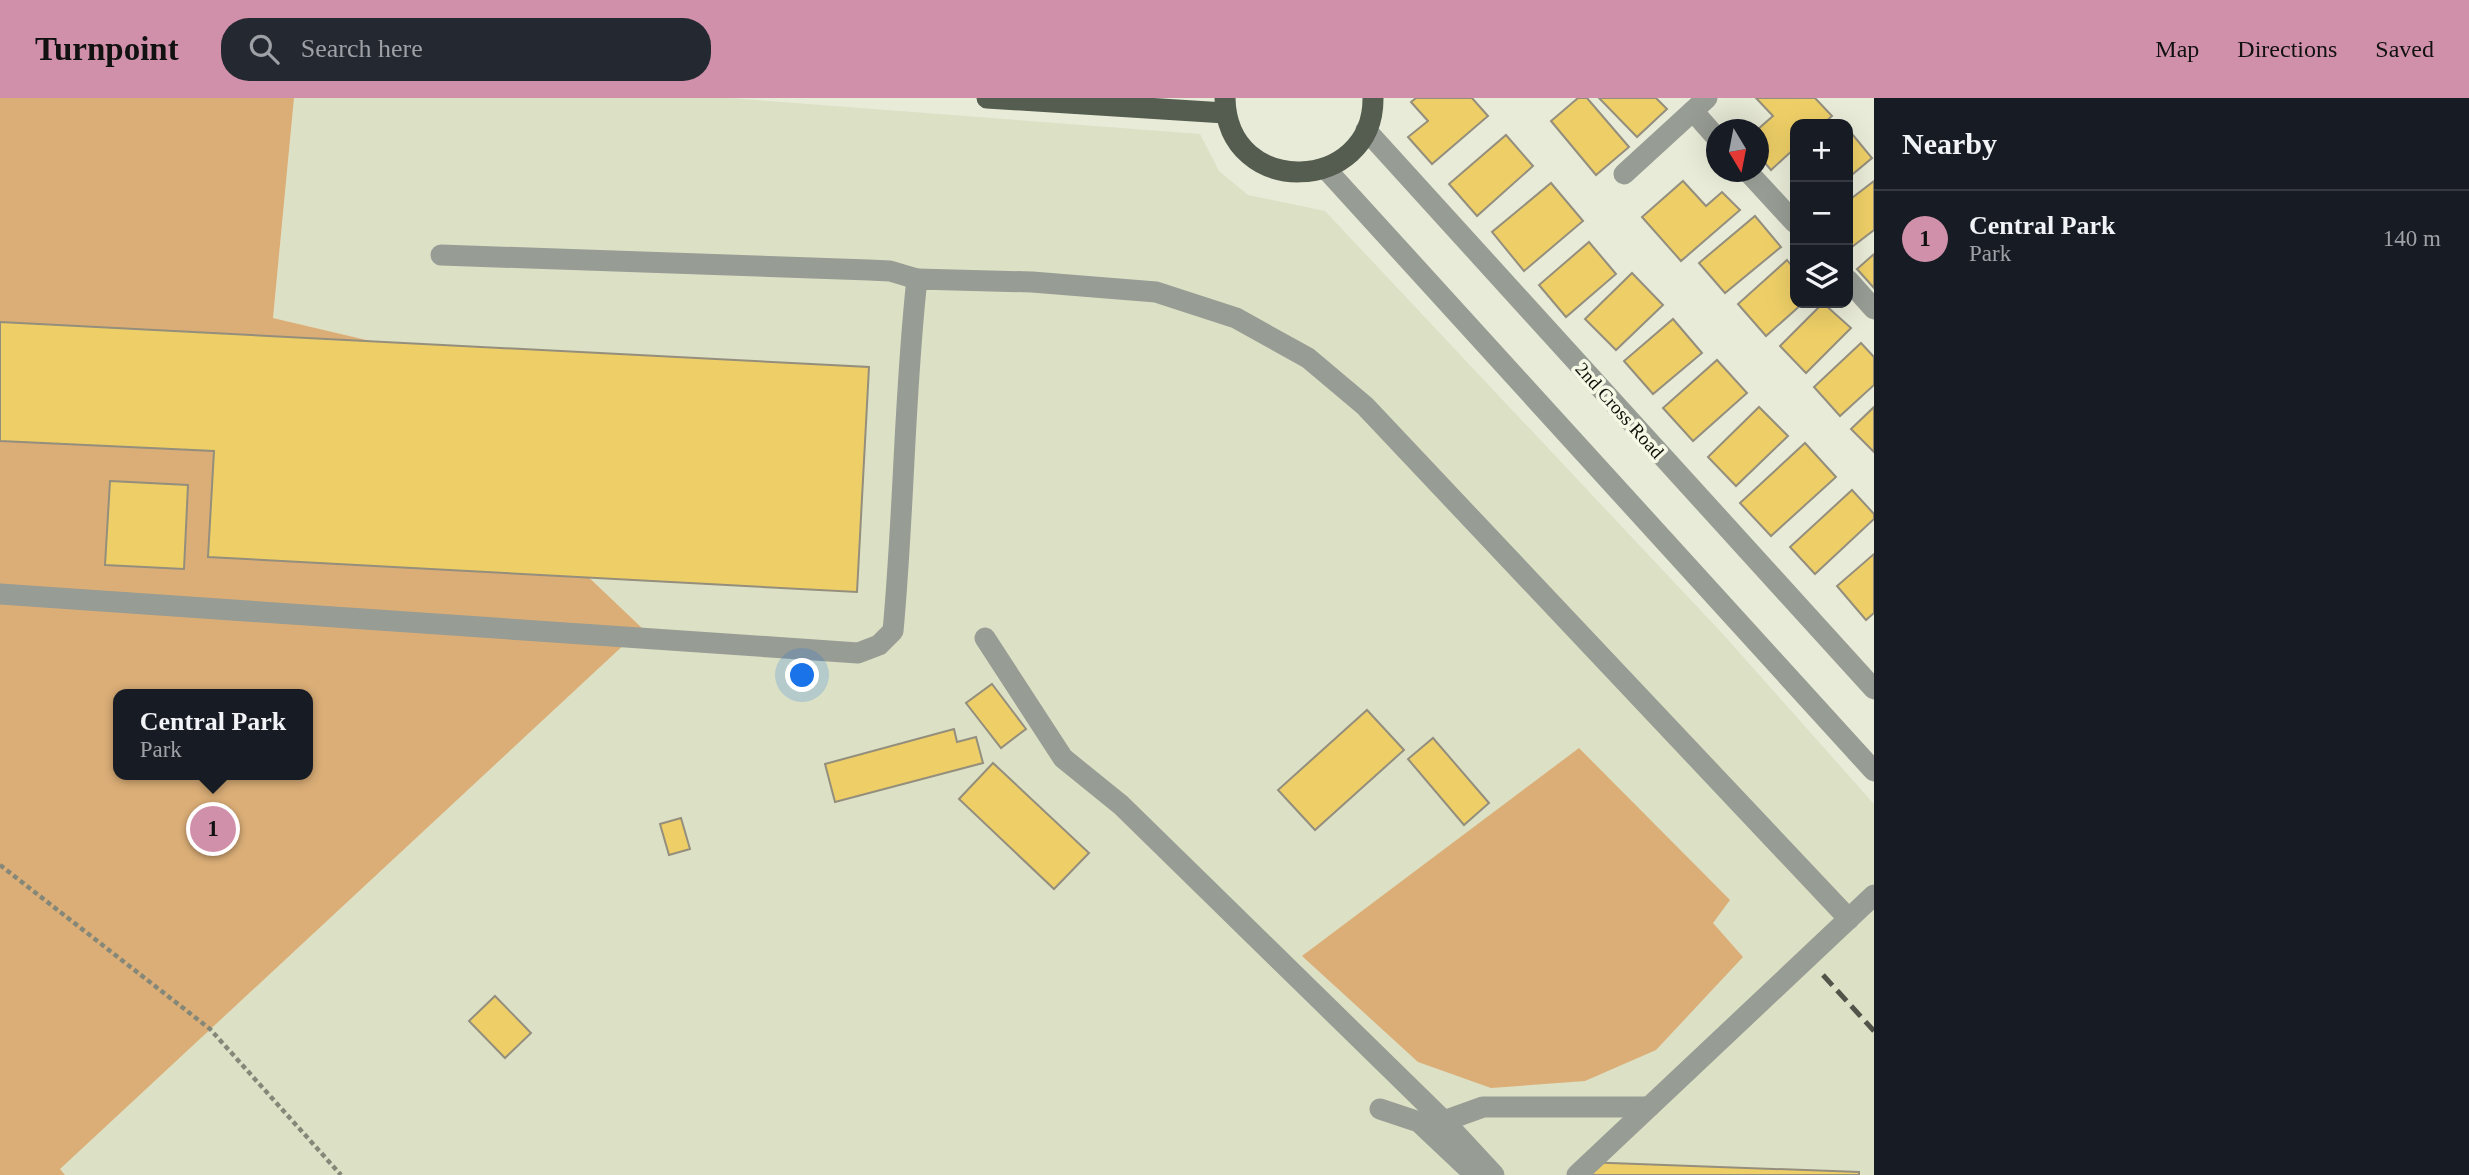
<!DOCTYPE html>
<meta charset="utf-8">
<style>
body{margin:0;font-family:Georgia,serif;background:#242831;color:#f1f3f6}
.controls{position:absolute;right:21px;top:21px;display:grid;overflow:hidden;border-radius:14px;box-shadow:0 7px 28px #0002}
.controls button{width:63px;height:63px;display:grid;place-items:center;padding:0;border:0;border-bottom:2px solid #363941;background:#171b24;color:#f1f3f6;font:35px sans-serif}
.compass{position:absolute;left:1706px;top:21px;width:63px;height:63px;border-radius:50%;background:#171b24;box-shadow:0 7px 28px #0002;rotate:170deg}
.you{position:absolute;left:803px;top:578px;width:24px;height:24px;margin:-18px;border:5px solid #fff;border-radius:50%;background:#1a73e8;box-shadow:0 0 0 10px #1a73e833}
.badge{display:grid;place-items:center;width:46px;height:46px;border-radius:50%;background:#d190aa;color:#111;font-size:23px;font-weight:700}
.pin{position:absolute;translate:-50% -50%;border:4px solid #fff;box-shadow:0 2px 7px #0006}
.popup{position:absolute;left:113px;top:591px;width:200px;height:91px;box-sizing:border-box;display:grid;place-content:center;border-radius:14px;background:#171b24;filter:drop-shadow(0 2px 5px #0005);font-size:23px;white-space:nowrap;color:#9ea1a6}
.popup b{font-size:26px;color:#f1f3f6}
.popup::after{content:'';position:absolute;left:50%;top:100%;margin-left:-14px;border:14px solid transparent;border-top-color:#171b24}
.list{margin:0;padding:0;list-style:none}
h2{display:flex;justify-content:space-between;align-items:center;height:91px;margin:0;padding:0 28px;font-size:30px}
h2 small{font-size:23px;font-weight:400;color:#9ea1a6}
.list li{display:grid;grid-template-columns:46px 1fr auto;gap:21px;align-items:center;box-sizing:border-box;height:98px;padding:0 28px;border-top:2px solid #363941}
.list b{display:block;font-size:26px;white-space:nowrap}
.list p{margin:0;font-size:23px;white-space:nowrap;color:#9ea1a6}
.list em{font-size:23px;font-style:normal;color:#9ea1a6}
.icon{flex:none;width:38px;height:38px;fill:none;stroke:currentColor;stroke-width:2;stroke-linecap:round;stroke-linejoin:round}
.map{position:relative;flex:none;width:1874px;height:1077px;overflow:hidden}
header{display:flex;align-items:center;gap:42px;box-sizing:border-box;height:98px;padding:0 35px;background:#d190aa;color:#111}
header strong{font-size:33px}
nav{display:flex;gap:38px;margin-inline-start:auto;font-size:24px}
.search{width:490px;height:63px;background:#242831;display:flex;align-items:center;gap:18px;box-sizing:border-box;padding:0 24px;border-radius:28px;color:#9ea1a6;font-size:26px}
main{display:flex}
aside{flex:1;background:#171b24}
.map>svg:first-child{display:block}
.built{fill:#dce0c5}
.green{fill:#dbae77;fill-rule:evenodd}
.building{fill:#eecf67;stroke:#948e7d;stroke-width:2}
.lines{fill:none;stroke-linecap:round;stroke-linejoin:round}
.path{stroke:#858879;stroke-width:4.5;stroke-dasharray:5 3.5;stroke-linecap:butt}
.minor{stroke:#979c94;stroke-width:21}
.major{stroke:#545d50;stroke-width:21}
.rail{stroke:#525449;stroke-width:5;stroke-dasharray:14 7;stroke-linecap:butt}
.labels{text-anchor:middle;stroke-width:7;stroke-linejoin:round;paint-order:stroke}
.street-label{font-size:19px;fill:#0f1009;stroke:#f5f8e4}
</style>
<header>
<strong>Turnpoint</strong>
<div class="search"><svg class="icon" aria-label="search" viewBox="0 0 24 24"><circle cx="10" cy="10" r="6"/><path d="M15 15l6 6"/></svg>Search here</div>
<nav><a>Map</a><a>Directions</a><a>Saved</a></nav>
</header>
<main>
<div class="map">
<svg width="1874" height="1077" viewBox="0 0 1874 1077">
<rect width="100%" height="100%" fill="#e8ebd7"/>
<polygon class="built" points="294,0 730,0 1200,36 1219,73 1248,97 1325,113 1721,534 1874,706 1874,1077 65,1077 59,1071 210,931 480,376 477,268 273,220"/>
<g class="green">
<path d="M0,0H294L273,220L477,268L480,376L642,530L60,1071L65,1077H0ZM118,596H308V677H118Z"/>
<polygon points="1579,650 1730,802 1713,825 1743,859 1656,952 1585,983 1491,990 1418,964 1302,858"/>
</g>
<g class="building">
<polygon points="1416,0 1472,0 1488,18 1432,66 1408,39 1428,23 1411,4"/>
<polygon points="1578,0 1587,0 1629,49 1596,77 1551,23"/>
<polygon points="1599,0 1656,0 1667,11 1637,39"/>
<polygon points="1756,0 1815,0 1832,18 1823,26 1795,26 1795,50 1771,72 1758,57 1758,50 1766,44 1757,32 1773,18"/>
<polygon points="1848,31 1872,60 1848,80"/>
<polygon points="1506,37 1533,68 1477,118 1449,86"/>
<polygon points="1683,83 1706,108 1722,94 1740,112 1681,163 1642,119"/>
<polygon points="1874,83 1874,132 1848,152 1848,103"/>
<polygon points="1551,85 1583,123 1524,173 1492,134"/>
<polygon points="1755,118 1781,149 1725,195 1699,165"/>
<polygon points="1589,144 1616,176 1566,219 1539,187"/>
<polygon points="1874,156 1874,190 1857,171"/>
<polygon points="1787,162 1795,172 1795,205 1803,205 1766,238 1738,206"/>
<polygon points="1632,175 1663,207 1616,252 1585,221"/>
<polygon points="1823,205 1851,230 1806,275 1780,248"/>
<polygon points="1673,221 1702,255 1653,296 1624,263"/>
<polygon points="0,224 869,269 857,494 208,459 214,353 0,343"/>
<polygon points="1861,245 1874,259 1874,287 1840,318 1814,289"/>
<polygon points="1717,262 1747,295 1693,343 1663,310"/>
<polygon points="1759,309 1788,338 1736,388 1708,359"/>
<polygon points="1874,309 1874,354 1851,331"/>
<polygon points="1805,345 1836,379 1771,438 1740,405"/>
<polygon points="110,383 188,387 184,471 105,467"/>
<polygon points="1852,392 1874,416 1874,421 1815,476 1790,449"/>
<polygon points="1874,456 1874,515 1866,522 1837,488"/>
<polygon points="992,586 1026,631 1001,650 966,605"/>
<polygon points="1367,612 1404,652 1315,732 1278,692"/>
<polygon points="954,631 957,644 976,639 983,665 835,704 825,666"/>
<polygon points="1433,640 1489,705 1464,727 1408,661"/>
<polygon points="993,665 1089,755 1054,791 959,701"/>
<polygon points="681,720 690,751 669,757 660,726"/>
<polygon points="495,898 531,935 505,960 469,923"/>
<polygon points="1583,1064 1859,1074 1859,1077 1582,1077"/>
</g>
<g class="lines">
<polyline class="path" points="0,767 210,931 341,1077"/>
<g class="minor">
<polyline points="1693,13 1716,39"/>
<polyline points="1366,32 1874,591"/>
<polyline points="1325,70 1874,673"/>
<polyline points="1748,74 1795,125"/>
<polyline points="1624,76 1707,0"/>
<polyline points="441,157 869,172 890,173 917,181"/>
<polyline points="1848,182 1874,211"/>
<path d="M0,496L858,555L879,547L893,533C904,416 904,298 917,181L1032,184L1156,194L1236,220L1308,260L1365,308L1849,821"/>
<polyline points="985,540 1063,660 1121,707 1444,1023 1494,1077"/>
<polyline points="1380,1011 1419,1024 1475,1077"/>
<polyline points="1444,1023 1483,1009 1649,1009"/>
<polyline points="1577,1077 1874,797"/>
</g>
<g class="major">
<polyline points="987,0 1225,15"/>
<path d="M1225,0C1227,102 1374,95 1373,0"/>
</g>
<polyline class="rail" points="1823,877 1874,933"/>
</g>
<g class="labels">
<g class="street-label">
<text transform="translate(1620 312) rotate(48)" y="7">2nd Cross Road</text>
</g>
</g>
</svg>
<div class="controls">
<button>+</button>
<button>−</button>
<button><svg class="icon" aria-label="layers" viewBox="0 0 24 24"><path d="M12 4l9 5-9 5-9-5zM3 14l9 5 9-5"/></svg></button>
</div>
<svg class="compass" viewBox="-18 -18 36 36"><path d="M0-13l5 13h-10z" fill="#e53935"/><path d="M0 13l5-13h-10z" fill="#9ea1a6"/></svg>
<div class="you"></div>
<div class="pin badge" style="left:213px;top:731px">1</div>
<div class="popup"><b>Central Park</b>Park</div>
</div>
<aside>
<h2>Nearby<small></small></h2>
<ul class="list">
<li><span class="badge">1</span><div><b>Central Park</b><p>Park</p></div><em>140 m</em></li>
</ul>
</aside>
</main>
